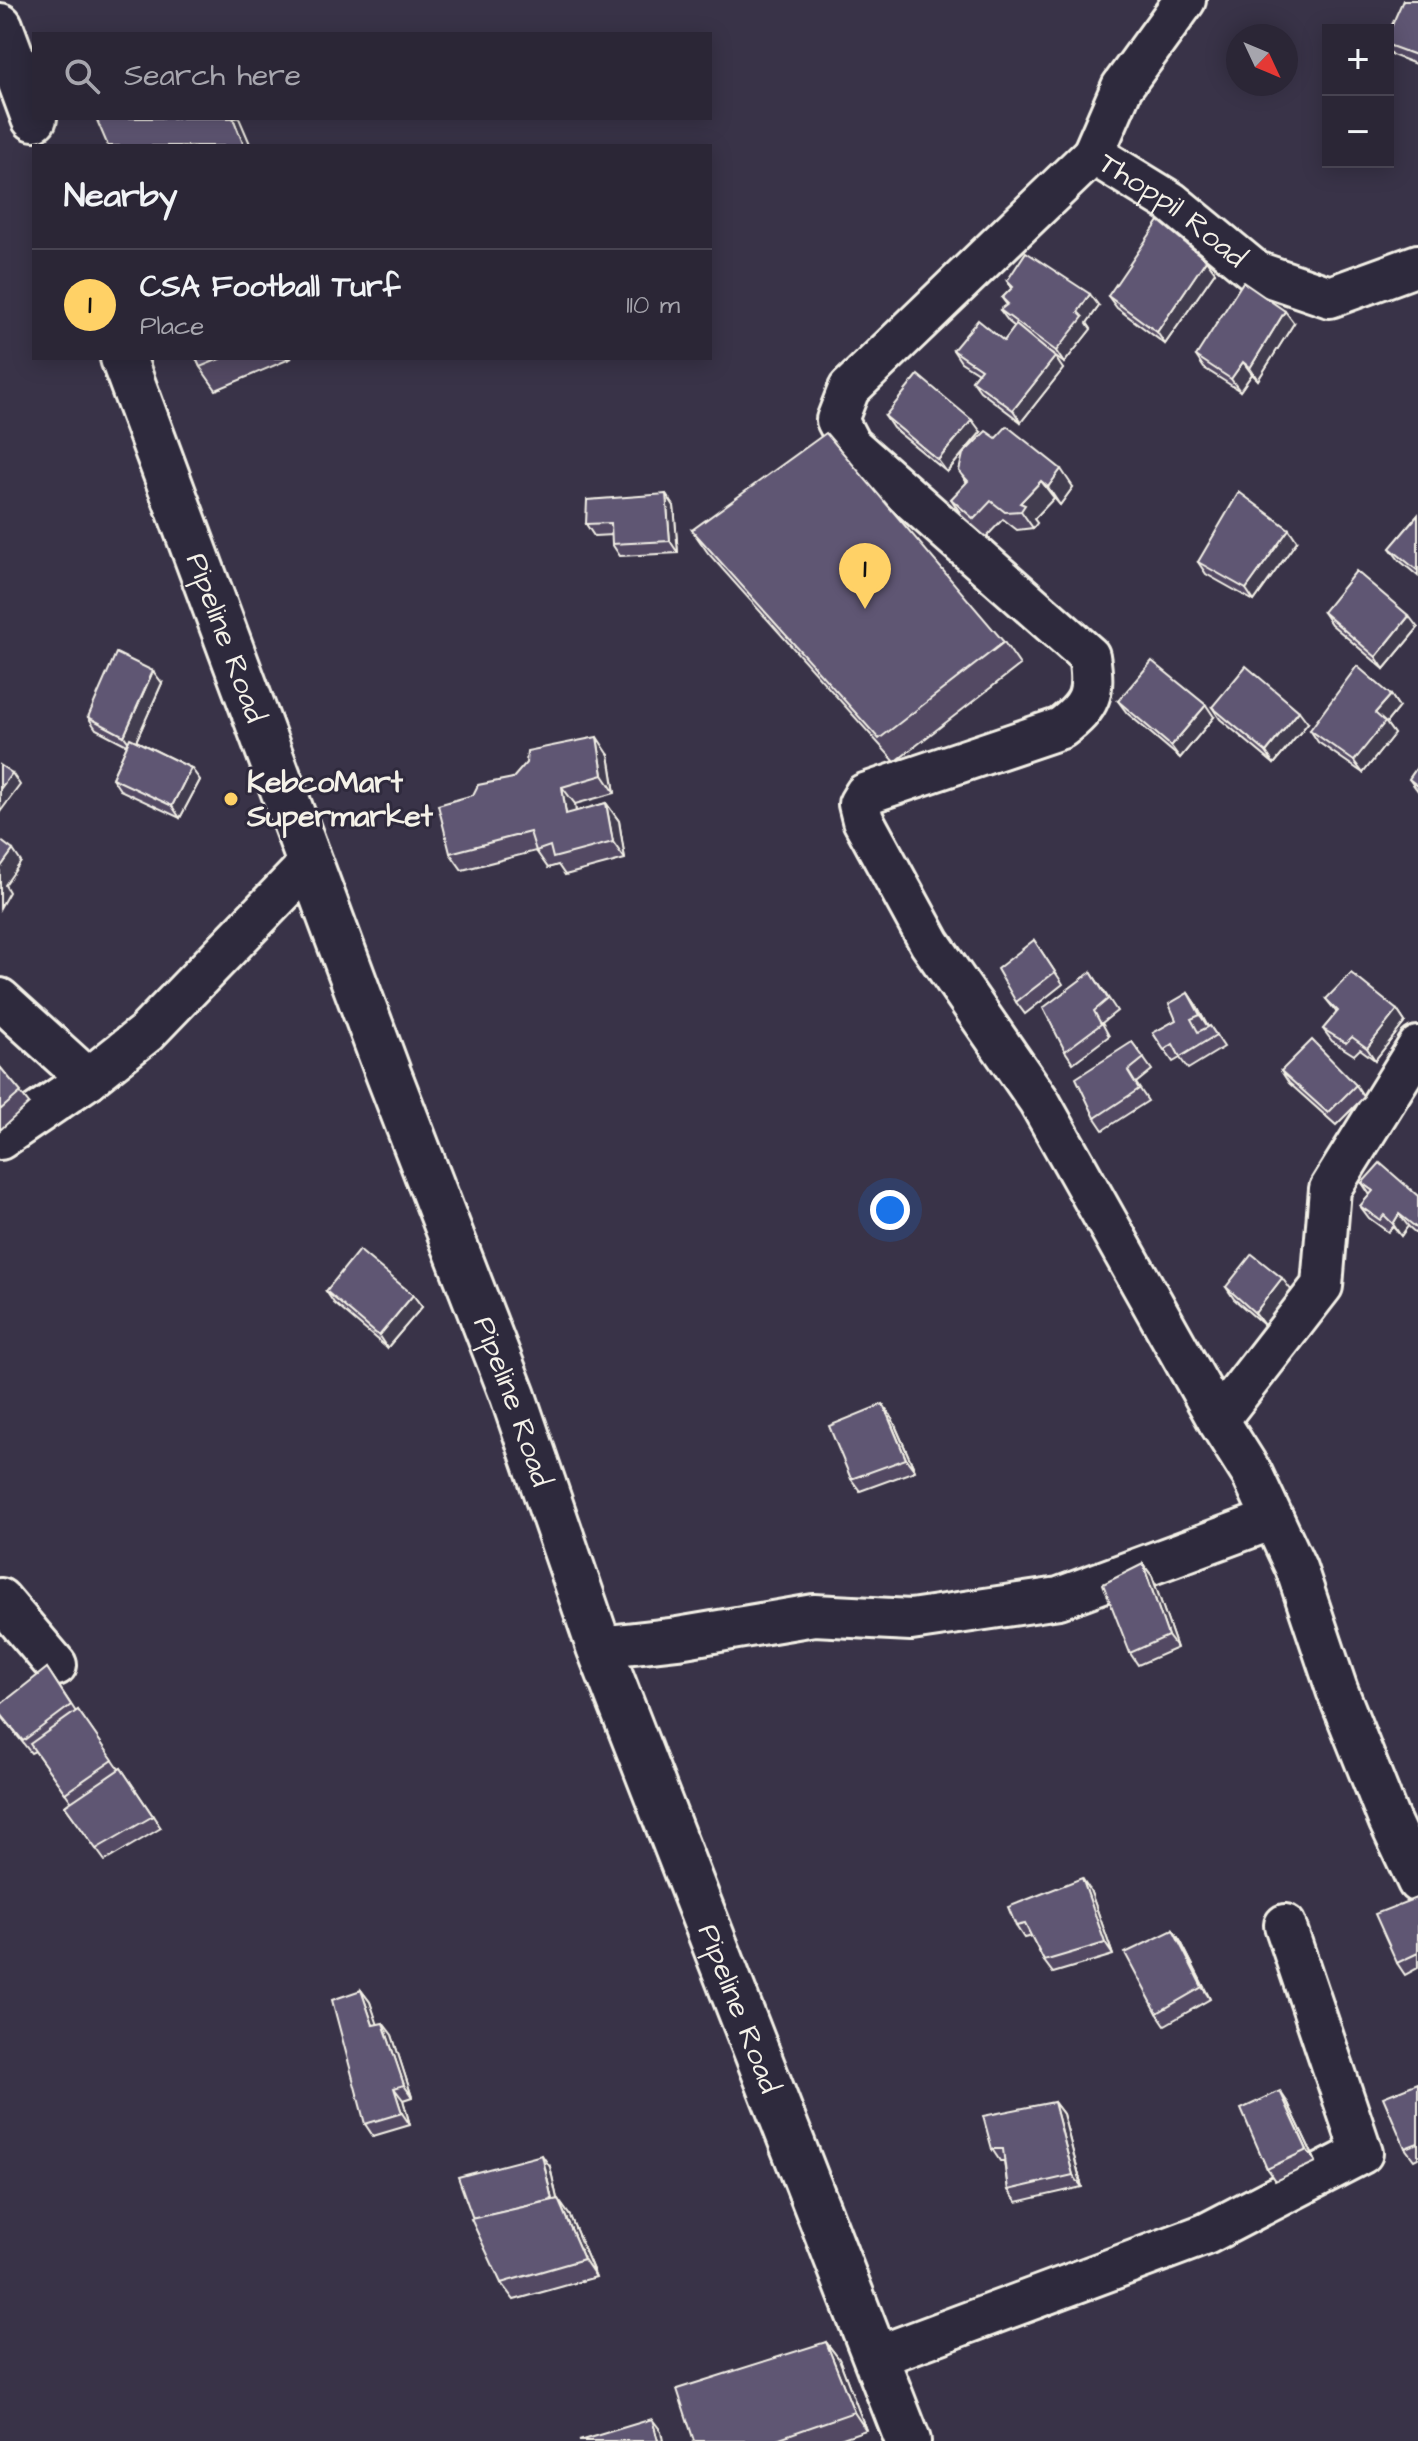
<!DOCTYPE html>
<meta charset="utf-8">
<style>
body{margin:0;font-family:"Architects Daughter",sans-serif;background:#332e3e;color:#f1f3f6}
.controls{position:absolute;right:24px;top:24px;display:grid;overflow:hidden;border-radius:0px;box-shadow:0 4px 20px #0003}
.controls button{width:72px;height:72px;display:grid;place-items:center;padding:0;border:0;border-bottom:2px solid #474351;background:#2b2636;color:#f1f3f6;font:40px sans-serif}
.compass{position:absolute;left:1226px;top:24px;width:72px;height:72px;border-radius:50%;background:#2b2636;box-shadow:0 4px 20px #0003;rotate:134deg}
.you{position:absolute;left:890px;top:1210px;width:28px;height:28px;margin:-20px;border:6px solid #fff;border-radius:50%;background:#1a73e8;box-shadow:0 0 0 12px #1a73e833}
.badge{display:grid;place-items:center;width:52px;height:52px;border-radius:50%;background:#ffd166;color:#111;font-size:26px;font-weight:700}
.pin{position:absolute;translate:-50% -66px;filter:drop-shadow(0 2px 4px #0008)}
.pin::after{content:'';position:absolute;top:42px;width:28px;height:24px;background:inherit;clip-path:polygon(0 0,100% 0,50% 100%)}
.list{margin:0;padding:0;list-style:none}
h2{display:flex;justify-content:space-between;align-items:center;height:104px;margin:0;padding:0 32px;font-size:34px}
h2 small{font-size:26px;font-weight:400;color:#a6a5ad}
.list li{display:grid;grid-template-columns:52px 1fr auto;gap:24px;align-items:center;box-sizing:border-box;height:112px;padding:0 32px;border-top:2px solid #474351}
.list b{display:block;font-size:30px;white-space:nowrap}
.list p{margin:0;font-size:26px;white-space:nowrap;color:#a6a5ad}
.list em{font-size:26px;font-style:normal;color:#a6a5ad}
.icon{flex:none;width:44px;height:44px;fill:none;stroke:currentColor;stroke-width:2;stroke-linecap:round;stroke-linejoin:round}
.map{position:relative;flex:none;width:1418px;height:2441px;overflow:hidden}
.search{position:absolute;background:#2b2636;box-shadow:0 4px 20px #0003;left:32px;top:32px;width:680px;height:88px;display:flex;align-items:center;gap:20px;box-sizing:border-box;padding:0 28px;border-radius:0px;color:#a6a5ad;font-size:30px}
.panel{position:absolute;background:#2b2636;box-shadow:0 4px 20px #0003;left:32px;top:144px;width:680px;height:216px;border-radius:0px}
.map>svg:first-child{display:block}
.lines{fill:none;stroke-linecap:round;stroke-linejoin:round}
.minor-casing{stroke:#f4f1e8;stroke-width:46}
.tertiary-casing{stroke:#f4f1e8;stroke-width:50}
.minor{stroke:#2f2a3d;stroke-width:40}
.tertiary{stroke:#2f2a3d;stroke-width:44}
.wall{fill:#524a63;stroke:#f4f1e8;stroke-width:2}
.shaded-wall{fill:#423c50;stroke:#f4f1e8;stroke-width:2}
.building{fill:#5f5673;stroke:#f4f1e8;stroke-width:2}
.poi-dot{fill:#ffd166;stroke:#2f2a3d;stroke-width:3}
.labels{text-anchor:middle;stroke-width:6;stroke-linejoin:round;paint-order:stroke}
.street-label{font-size:30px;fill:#f4f1e8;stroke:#2f2a3d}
.poi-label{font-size:30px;font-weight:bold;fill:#f4f1e8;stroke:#2f2a3d;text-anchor:start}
</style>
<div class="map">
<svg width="1418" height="2441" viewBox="0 0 1418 2441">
<rect width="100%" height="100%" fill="#393348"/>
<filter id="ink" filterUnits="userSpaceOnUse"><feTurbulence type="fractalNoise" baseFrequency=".0125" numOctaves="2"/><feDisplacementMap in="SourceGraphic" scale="16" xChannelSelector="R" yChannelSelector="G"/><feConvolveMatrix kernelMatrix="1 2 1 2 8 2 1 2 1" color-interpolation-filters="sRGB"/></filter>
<g filter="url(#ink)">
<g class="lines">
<defs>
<g id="minor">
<path id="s1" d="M1185,0L1122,87L1093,154L1171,202L1256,272L1330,297L1418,265"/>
<path d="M1093,154L849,389L837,420L850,445L1089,656C1095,693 1091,705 1061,728L865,794L859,804L863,820L930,943L1039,1101L1218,1420"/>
<polyline points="0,999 88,1079"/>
<polyline points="1418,1047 1330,1189 1322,1286 1218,1420 1252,1474 1296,1568 1337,1690 1389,1820 1418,1882"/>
<polyline points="0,1139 88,1079 146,1033 310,863"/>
<polyline points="0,1599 56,1665"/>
<polyline points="599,1647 678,1638 814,1615 911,1620 1059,1598 1273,1519"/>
<polyline points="876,2357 1206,2234 1362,2153 1285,1925"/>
</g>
<g id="tertiary">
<polyline points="0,26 34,118"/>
<path id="s2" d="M123,358L388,1073L513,1396L599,1647L908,2441"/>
</g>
</defs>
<use href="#minor" class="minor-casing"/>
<use href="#tertiary" class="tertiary-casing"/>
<use href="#minor" class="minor"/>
<use href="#tertiary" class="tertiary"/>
</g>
<g class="wall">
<polygon points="1418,0 1418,65 1392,55 1388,50 1388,34"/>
<polygon points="1206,260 1215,272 1165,344 1117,308 1108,296"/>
<polygon points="1007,281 1099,306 1087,323 1091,329 1064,363 1043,348 1063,369 1021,422 980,391 972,380 978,373 961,362 953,350 1004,341 1015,327 1009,322 1000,310 1007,305 1002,298 1012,288"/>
<polygon points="1294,323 1258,380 1252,374 1240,391 1204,368 1196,356"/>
<polygon points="196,358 292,358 216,390 200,367"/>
<polygon points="885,416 981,432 947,472 893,428"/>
<polygon points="996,438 1073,487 1060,505 1054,498 1034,519 1037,523 1033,528 1017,530 1003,519 986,537 963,517 951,499 967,483 959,471"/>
<polygon points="666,494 674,506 678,553 620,556 612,544 612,535 594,536 586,524"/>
<polygon points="1418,515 1418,576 1399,560 1390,548"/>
<polygon points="692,530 1004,642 1020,665 895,762 708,553"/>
<polygon points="1297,541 1254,601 1206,574 1198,562"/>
<polygon points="1323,612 1418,628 1384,669 1331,624"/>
<polygon points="162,683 136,741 191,768 200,780 180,818 120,790 112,778 127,745 96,729 88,717"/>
<polygon points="1391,695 1399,707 1386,723 1394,734 1363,773 1318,742 1310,730"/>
<polygon points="1118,701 1214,717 1180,758 1127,713"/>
<polygon points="1212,707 1308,723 1274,764 1220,719"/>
<polygon points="609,755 615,793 575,804 576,812 606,803 619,821 625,859 565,875 558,865 548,868 536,851 462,870 450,853 473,795 513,778"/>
<polygon points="1418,766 1418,791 1409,779"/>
<polygon points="1034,940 1063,984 1025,1014 1016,1002"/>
<polygon points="1091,972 1117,1011 1102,1023 1109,1036 1073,1063 1065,1051"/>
<polygon points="1188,993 1196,1005 1208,1027 1210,1026 1224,1047 1188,1069 1180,1058 1173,1062 1153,1033 1176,1020"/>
<polygon points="1326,999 1397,1010 1405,1022 1375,1060 1360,1049 1354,1055 1332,1041 1323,1029 1337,1013"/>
<polygon points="1132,1042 1152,1070 1136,1083 1148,1101 1103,1130 1095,1118"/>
<polygon points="0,1067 29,1104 0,1130"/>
<polygon points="1281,1071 1356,1085 1364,1097 1336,1125 1289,1083"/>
<polygon points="1362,1183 1418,1196 1418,1235 1408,1226 1401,1236 1393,1227 1388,1232 1369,1218 1360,1206 1370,1195"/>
<polygon points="1226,1287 1291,1290 1264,1325 1234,1299"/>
<polygon points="326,1291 413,1295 422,1307 387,1348 334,1303"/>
<polygon points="891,1416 915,1471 860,1491 851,1479"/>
<polygon points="1143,1564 1152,1576 1177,1648 1138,1665 1130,1653"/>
<polygon points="47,1668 76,1712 78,1710 119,1769 121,1768 161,1828 105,1861 65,1806 71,1801 35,1751 31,1753 0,1714"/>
<polygon points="1090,1890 1113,1955 1053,1973 1044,1961 1032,1936 1024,1938 1016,1926"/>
<polygon points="1418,1901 1418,1968 1405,1975 1397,1963"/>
<polygon points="1173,1930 1181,1942 1210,1999 1165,2025 1157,2013"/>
<polygon points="361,1990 370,2002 377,2024 392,2035 412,2097 403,2100 410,2125 373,2136 365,2124"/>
<polygon points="1418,2083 1418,2158 1414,2160 1405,2148"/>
<polygon points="1054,2102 1063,2114 1082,2187 1017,2202 1008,2190 1004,2161 1000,2161 992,2149"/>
<polygon points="1288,2103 1316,2162 1275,2181 1267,2169"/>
<polygon points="550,2167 557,2199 570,2216 596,2277 514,2300 501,2283"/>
<polygon points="826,2342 839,2359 866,2430 834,2441 694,2441"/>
</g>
<g class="shaded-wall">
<polygon points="233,118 239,118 251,146 244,146"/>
<polygon points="1206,260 1215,272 1165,344 1157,332"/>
<polygon points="1090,294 1099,306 1087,323 1091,329 1064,363 1056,351 1078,312"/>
<polygon points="1285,311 1294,323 1258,380 1250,368"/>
<polygon points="1055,357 1063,369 1021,422 1013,410"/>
<polygon points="1243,362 1252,374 1240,391 1231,379"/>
<polygon points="972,420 981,432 947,472 938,460"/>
<polygon points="1061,469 1073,487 1060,505 1048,487"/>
<polygon points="1041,481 1054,498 1034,519 1037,523 1033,528 1021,511 1020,503"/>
<polygon points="666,494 674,506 678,553 670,541"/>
<polygon points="1289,529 1297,541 1254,601 1246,589"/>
<polygon points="1409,616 1418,628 1384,669 1376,657"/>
<polygon points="153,671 162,683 133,748 124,736"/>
<polygon points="1391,695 1399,707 1386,723 1394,734 1363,773 1354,761 1375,713"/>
<polygon points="1206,705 1214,717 1180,758 1171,746"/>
<polygon points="1299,711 1308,723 1274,764 1266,752"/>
<polygon points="597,737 609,755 615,793 603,775"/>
<polygon points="191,768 200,780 180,818 172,806"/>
<polygon points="12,773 20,785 0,812 0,789"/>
<polygon points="562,787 575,804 578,832 566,814"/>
<polygon points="606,803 619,821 625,859 613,842"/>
<polygon points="13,850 21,862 5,885 9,892 0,908 0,868"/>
<polygon points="1188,993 1196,1005 1208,1027 1200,1015"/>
<polygon points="1397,1010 1405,1022 1375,1060 1367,1048"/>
<polygon points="1399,1214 1408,1226 1401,1236 1393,1224"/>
<polygon points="1282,1278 1291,1290 1264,1325 1255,1313"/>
<polygon points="413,1295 422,1307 387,1348 379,1336"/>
<polygon points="883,1404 891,1416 915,1471 906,1459"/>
<polygon points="1143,1564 1152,1576 1177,1648 1168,1636"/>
<polygon points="1082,1878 1090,1890 1113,1955 1105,1943"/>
<polygon points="1173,1930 1181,1942 1210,1999 1202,1987"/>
<polygon points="361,1990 370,2002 382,2037 373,2025"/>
<polygon points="383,2023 392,2035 412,2097 404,2085"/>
<polygon points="394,2088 403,2100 410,2125 402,2113"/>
<polygon points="1280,2091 1288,2103 1316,2162 1307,2150"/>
<polygon points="1054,2102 1063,2114 1082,2187 1073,2175"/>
<polygon points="542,2155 550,2167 560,2212 552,2200"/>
<polygon points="558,2199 570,2216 596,2277 584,2259"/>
<polygon points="826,2342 839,2359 866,2430 854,2412"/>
<polygon points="652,2419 661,2431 663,2441 658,2441"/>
</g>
<g class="building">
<polygon points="1403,0 1418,0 1418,56 1388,45 1388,34"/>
<polygon points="96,118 233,118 244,146 108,146"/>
<polygon points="1159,221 1206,260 1157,332 1108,296"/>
<polygon points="1026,252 1090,294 1078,312 1083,317 1056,351 1000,310 1008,304 1002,298 1013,287 1007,281"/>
<polygon points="1243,282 1285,311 1250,368 1243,362 1231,379 1196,356"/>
<polygon points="978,320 1004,341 1016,325 1055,357 1013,410 972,380 981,369 953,350"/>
<polygon points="196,358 222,358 200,367"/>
<polygon points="918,375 972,420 938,460 885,416"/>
<polygon points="1007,426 1061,469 1048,487 1041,481 1020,503 1025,505 1021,511 1005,512 991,501 974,519 951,499 968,481 959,471 963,454 986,431 996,438"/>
<polygon points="826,433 1004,642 879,739 692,530"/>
<polygon points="1239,492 1289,529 1246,589 1198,562"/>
<polygon points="666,494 670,541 612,544 611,523 586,524 587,500"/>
<polygon points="1418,515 1418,571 1390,548"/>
<polygon points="1356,571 1409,616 1376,657 1323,612"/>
<polygon points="116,653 153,671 124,736 88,717"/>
<polygon points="1152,661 1206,705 1171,746 1118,701"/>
<polygon points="1246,666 1299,711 1266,752 1212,707"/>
<polygon points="1357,666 1391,695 1375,713 1385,722 1354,761 1310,730"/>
<polygon points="597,737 603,775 562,787 566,814 606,803 613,842 553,858 550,846 536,851 530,832 450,853 438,805 473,795 478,785 513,778 526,763 527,751"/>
<polygon points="130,738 191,768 172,806 112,778"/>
<polygon points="0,765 12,773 0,789"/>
<polygon points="1418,766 1418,786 1409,779"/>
<polygon points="0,840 13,850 0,868"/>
<polygon points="1034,940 1055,972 1016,1002 997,969"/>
<polygon points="1091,972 1108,999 1094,1011 1101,1024 1065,1051 1043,1008"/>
<polygon points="1351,973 1397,1010 1367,1048 1352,1037 1346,1043 1323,1029 1338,1011 1326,999"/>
<polygon points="1188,993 1200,1015 1191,1019 1198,1032 1210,1026 1216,1035 1180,1057 1173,1044 1164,1050 1153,1033 1176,1020 1169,1004"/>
<polygon points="1312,1040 1356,1085 1328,1113 1281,1071"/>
<polygon points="1132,1042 1144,1058 1128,1071 1139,1089 1095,1118 1076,1078"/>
<polygon points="0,1067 21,1092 0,1110"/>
<polygon points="1380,1163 1418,1196 1418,1229 1399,1214 1393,1224 1384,1215 1380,1220 1360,1206 1373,1191 1362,1183"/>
<polygon points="359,1250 413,1295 379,1336 326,1291"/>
<polygon points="1252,1254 1282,1278 1255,1313 1226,1287"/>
<polygon points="883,1404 906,1459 851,1479 829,1426"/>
<polygon points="1143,1564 1168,1636 1130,1653 1103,1584"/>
<polygon points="47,1668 71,1705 23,1741 0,1713 0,1705"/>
<polygon points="78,1710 113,1760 65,1793 30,1744"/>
<polygon points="121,1768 153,1816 96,1849 65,1806"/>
<polygon points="1082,1878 1105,1943 1044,1961 1025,1924 1016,1926 1008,1907"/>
<polygon points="1416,1898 1418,1903 1418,1953 1397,1963 1375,1914"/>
<polygon points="1173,1930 1202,1987 1157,2013 1125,1953"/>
<polygon points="361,1990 373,2025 383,2023 404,2085 394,2088 402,2113 365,2124 332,2000"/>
<polygon points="1418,2083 1418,2143 1405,2148 1383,2097"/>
<polygon points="1280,2091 1307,2150 1267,2169 1241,2109"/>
<polygon points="1054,2102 1073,2175 1008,2190 1003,2149 992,2149 983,2116"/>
<polygon points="542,2155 552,2200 473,2219 458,2177"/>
<polygon points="558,2199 584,2259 501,2283 471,2219"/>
<polygon points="826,2342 854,2412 771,2441 694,2441 677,2389"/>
<polygon points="652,2419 658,2441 579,2441"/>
</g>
</g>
<circle class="poi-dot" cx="231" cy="799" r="8"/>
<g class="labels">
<g class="street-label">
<text dy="10" stroke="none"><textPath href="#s1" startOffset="278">Thoppil Road</textPath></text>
<text dy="10" stroke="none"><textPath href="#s2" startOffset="298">Pipeline Road</textPath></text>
<text dy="10" stroke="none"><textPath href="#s2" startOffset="1114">Pipeline Road</textPath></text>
<text dy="10" stroke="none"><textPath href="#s2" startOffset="1762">Pipeline Road</textPath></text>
</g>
<g class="poi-label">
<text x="247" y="792">KebcoMart<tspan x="247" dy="34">Supermarket</tspan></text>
</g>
</g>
</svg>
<div class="controls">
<button>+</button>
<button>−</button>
</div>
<svg class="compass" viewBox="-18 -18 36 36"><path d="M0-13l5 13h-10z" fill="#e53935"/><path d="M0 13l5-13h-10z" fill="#a6a5ad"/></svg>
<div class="you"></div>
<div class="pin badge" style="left:865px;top:609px">1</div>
<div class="search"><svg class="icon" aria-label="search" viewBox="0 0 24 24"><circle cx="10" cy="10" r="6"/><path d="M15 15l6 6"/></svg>Search here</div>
<section class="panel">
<h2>Nearby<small></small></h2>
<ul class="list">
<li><span class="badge">1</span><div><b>CSA Football Turf</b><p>Place</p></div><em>110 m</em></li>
</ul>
</section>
</div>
